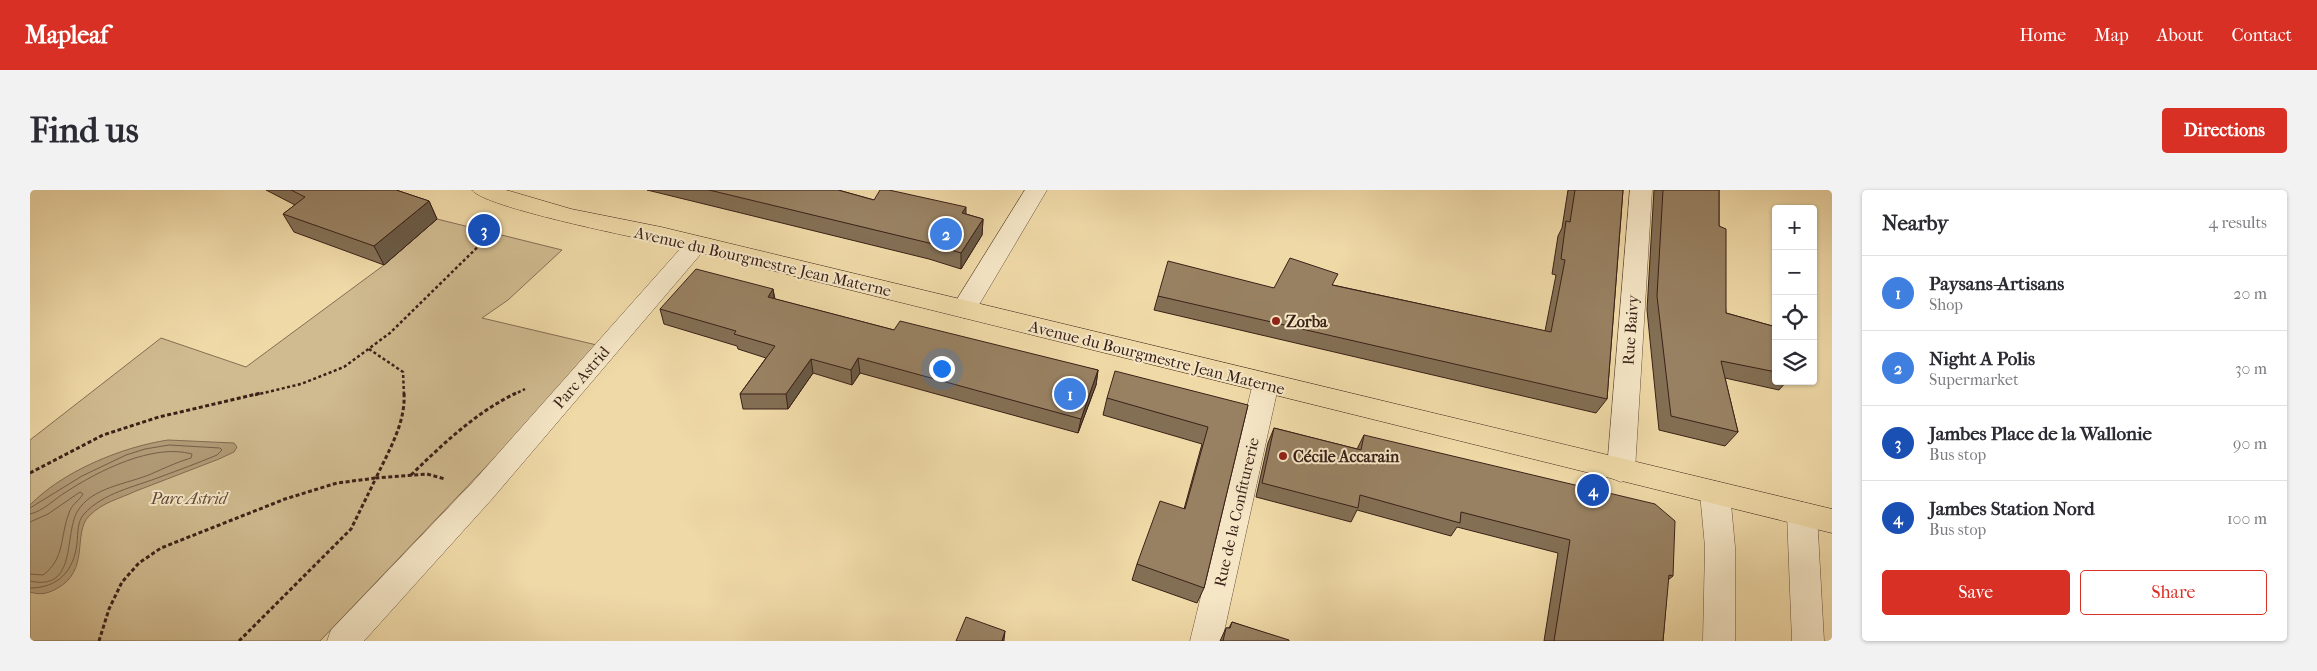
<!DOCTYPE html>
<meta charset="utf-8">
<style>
body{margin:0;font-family:"IM FELL French Canon",serif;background:#f2f2f3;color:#2b2b33}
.controls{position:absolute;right:15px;top:15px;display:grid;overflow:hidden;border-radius:5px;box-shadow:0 1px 4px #0004}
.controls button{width:45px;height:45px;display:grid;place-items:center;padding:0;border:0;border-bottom:1px solid #e1e1e2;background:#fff;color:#2b2b33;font:25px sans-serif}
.you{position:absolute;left:911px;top:178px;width:18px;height:18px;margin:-12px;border:4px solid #fff;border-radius:50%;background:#1a73e8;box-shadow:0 0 0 8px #1a73e833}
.badge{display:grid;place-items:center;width:32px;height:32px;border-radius:50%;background:#d93025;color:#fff;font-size:16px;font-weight:700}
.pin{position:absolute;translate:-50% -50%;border:2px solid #fff;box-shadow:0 1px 5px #0006}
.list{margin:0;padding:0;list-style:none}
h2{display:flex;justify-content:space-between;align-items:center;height:65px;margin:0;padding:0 20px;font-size:21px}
h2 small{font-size:16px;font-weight:400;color:#7c7c81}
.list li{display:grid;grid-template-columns:32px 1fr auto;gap:15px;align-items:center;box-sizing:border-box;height:75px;padding:0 20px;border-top:1px solid #e1e1e2}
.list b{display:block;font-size:19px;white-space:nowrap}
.list p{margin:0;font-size:16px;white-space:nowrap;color:#7c7c81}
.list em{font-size:16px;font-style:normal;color:#7c7c81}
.actions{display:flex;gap:10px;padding:15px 20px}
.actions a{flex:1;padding:11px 0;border:1px solid #d93025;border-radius:5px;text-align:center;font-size:18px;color:#d93025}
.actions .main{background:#d93025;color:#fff}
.icon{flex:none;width:28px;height:28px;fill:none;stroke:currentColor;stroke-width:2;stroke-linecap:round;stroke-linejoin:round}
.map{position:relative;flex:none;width:1802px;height:451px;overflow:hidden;border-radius:5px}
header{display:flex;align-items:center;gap:30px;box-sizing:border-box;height:70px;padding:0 25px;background:#d93025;color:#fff}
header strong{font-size:24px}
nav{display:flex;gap:28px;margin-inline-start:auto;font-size:18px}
.intro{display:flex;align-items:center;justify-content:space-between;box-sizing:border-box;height:120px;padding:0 30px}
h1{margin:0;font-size:35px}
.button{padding:12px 22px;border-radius:5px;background:#d93025;color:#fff;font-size:18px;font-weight:700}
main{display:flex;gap:30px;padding:0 30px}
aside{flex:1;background:#fff;border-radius:5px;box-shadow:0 1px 4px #0004}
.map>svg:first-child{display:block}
.green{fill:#d0ba8f;stroke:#856e54}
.water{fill:#b19a76;stroke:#816a50}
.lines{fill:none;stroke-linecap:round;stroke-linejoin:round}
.shore{stroke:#765e47;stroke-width:1}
.minor-casing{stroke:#674f3c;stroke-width:1}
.major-casing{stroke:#3a2118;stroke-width:1}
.path-far1{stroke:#3a2118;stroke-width:2.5;stroke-dasharray:3 2.5;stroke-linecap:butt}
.path{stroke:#3a2118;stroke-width:3;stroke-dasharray:4 2.5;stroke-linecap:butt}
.minor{fill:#f5e6c6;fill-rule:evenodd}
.major{fill:#efd9a7;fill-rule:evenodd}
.wall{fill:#836f54;stroke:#3a2118}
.shaded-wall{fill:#6a5a45;stroke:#3a2118}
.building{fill:#988162;stroke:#3a2118}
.poi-dot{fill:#8f2418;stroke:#f5e6c6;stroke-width:2}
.labels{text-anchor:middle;stroke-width:4;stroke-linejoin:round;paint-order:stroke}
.street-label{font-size:16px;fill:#3a2118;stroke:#f5e6c6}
.poi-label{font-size:16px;font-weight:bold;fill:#3a2118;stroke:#f5e6c6;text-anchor:start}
.park-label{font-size:16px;font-style:italic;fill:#604736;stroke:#f5e6c6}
</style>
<header>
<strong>Mapleaf</strong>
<nav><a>Home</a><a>Map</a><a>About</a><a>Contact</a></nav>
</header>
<div class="intro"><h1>Find us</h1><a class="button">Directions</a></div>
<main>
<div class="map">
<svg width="1802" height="451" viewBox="0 0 1802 451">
<rect width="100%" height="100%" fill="#efd9a7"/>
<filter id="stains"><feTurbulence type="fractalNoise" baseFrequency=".004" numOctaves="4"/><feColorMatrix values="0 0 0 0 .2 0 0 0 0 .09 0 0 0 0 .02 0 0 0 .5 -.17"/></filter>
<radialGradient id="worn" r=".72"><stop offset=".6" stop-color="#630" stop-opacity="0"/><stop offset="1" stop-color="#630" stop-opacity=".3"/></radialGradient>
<polygon class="green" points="407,29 532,60 478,110 452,128 571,156 290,451 0,451 0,250 131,148 216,177 354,75"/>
<path class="water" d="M138,250L204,253L207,257L204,262L189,269C161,280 134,290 106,301C89,309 73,312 59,326C42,343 61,381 26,399C17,404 9,405 0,402V315C33,281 92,257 138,250Z"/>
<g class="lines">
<g class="shore">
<path d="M0,318L52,286L96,265L115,259L139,255L190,258L192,260L187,265C168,273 149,280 130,287C104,297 73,303 54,324C47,332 48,343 47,353C44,381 28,398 0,398"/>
<path d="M0,324C14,321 24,309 36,302C68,281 123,253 162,264L161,268C147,272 135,278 121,284C98,294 61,297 47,322C34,346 47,402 0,391"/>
<path d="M0,332L18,324L50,302L53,304C49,311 41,315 39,323C30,346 35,369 13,385L0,384"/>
</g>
<defs>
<g id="minor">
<polygon points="995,0 1017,0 943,125 934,128 925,125 921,119"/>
<polygon points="1600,0 1622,0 1605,280 1601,288 1591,292 1581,288 1577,280"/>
<polygon points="667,46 675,49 679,54 675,59 462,309 334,451 297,451 301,440 442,293 659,49"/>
<polygon points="1236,183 1245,186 1249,193 1192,451 1160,451 1223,193 1227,186"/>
<polygon points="1685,291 1695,295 1700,303 1705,357 1705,451 1673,451 1675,357 1670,303 1675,295"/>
<polygon points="1772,312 1783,315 1787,324 1794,451 1762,451 1757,324 1761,315"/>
</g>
<path id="major" d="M442,0H476L541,19L631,37L1802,319V343L631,53C603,47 453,17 442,0Z"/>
</defs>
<use href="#minor" class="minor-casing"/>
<use href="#major" class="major-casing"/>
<g class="path-far1">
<polyline points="339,159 373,182 374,205"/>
<polyline points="225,205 271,194 314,177 360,143 468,37"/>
<polyline points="483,205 495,199"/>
</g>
<g class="path">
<polyline points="0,283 73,245 129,227 231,203"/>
<path d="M381,285C413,254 445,223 486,203"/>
<path d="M69,451L79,419L92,392L109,373L131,358L255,309L307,293L346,288C358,262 376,233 374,203"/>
<polyline points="209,451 321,339 346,288 397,284 415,289"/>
</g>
<use href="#minor" class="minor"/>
<use href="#major" class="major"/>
</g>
<g class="wall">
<polygon points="236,0 366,0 399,11 407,29 354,75 264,42 253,24 265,15"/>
<polygon points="617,0 808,0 844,10 936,24 953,29 952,45 931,79 899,69"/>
<polygon points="1538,0 1593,0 1577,209 1566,223 1124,120 1128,106 1244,98 1303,95 1515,141 1526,85 1522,84 1528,46 1532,38"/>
<polygon points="1624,0 1689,0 1689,36 1696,123 1746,137 1746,191 1757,191 1749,200 1695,188 1708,242 1695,256 1629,240 1617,120"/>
<polygon points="743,99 745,109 864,140 1068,180 1066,195 1048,243 830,183 822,195 783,183 758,219 713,219 710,204 736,168 708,159 707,156 634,134 630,119"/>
<polygon points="1077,208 1218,215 1174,398 1167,413 1102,390 1107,374 1154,319 1172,254 1073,225"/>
<polygon points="1244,238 1327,259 1334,245 1643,386 1638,390 1633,451 1514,451 1528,363 1427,337 1421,346 1327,320 1321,332 1226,307 1238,253"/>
<polygon points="1202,432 1259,451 1190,451 1196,438 1199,438"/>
</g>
<g class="shaded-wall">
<polygon points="399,11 407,29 354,75 344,56"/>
<polygon points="936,17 936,33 932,23"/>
<polygon points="953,29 952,45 931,79 931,63"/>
<polygon points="743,99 745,114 738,107"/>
<polygon points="828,168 830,183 822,195 821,180"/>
<polygon points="781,169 783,183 758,219 756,204"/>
<polygon points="1068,180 1066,195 1048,243 1051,229"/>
<polygon points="975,441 974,450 974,451 972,451"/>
</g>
<g class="building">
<polygon points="261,0 366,0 399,11 344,56 253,24 275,7"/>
<polygon points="679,0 808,0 844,10 850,0 859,0 936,17 932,23 953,29 931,63 899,53"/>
<polygon points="1545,0 1593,0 1577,209 1128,106 1138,71 1244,98 1260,68 1308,84 1302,95 1521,142 1535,70 1531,69 1536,31 1540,32"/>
<polygon points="1633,0 1689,0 1689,36 1696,39 1696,123 1746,137 1746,182 1691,171 1708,242 1641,226 1627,106"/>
<polygon points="666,79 743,99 738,107 807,125 864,140 870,131 1068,180 1051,229 828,168 821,180 781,169 756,204 710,204 745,156 704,144 706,141 630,119"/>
<polygon points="1085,181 1218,215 1174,398 1107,374 1130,311 1155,319 1178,237 1077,208"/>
<polygon points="1244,238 1331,260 1334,245 1625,314 1645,331 1643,386 1639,385 1633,451 1524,451 1540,350 1431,322 1430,333 1330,305 1328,318 1232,293"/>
<polygon points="936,427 975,441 972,451 926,451"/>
<polygon points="1202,432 1259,450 1259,451 1193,451 1196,438 1200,438"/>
</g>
<g class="poi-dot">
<circle cx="1246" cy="131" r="5"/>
<circle cx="1253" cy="266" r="5"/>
</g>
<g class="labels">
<g class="street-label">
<text transform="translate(733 71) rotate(13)" y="6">Avenue du Bourgmestre Jean Materne</text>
<text transform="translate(1600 140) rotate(-86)" y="6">Rue Baivy</text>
<text transform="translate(1127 167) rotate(14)" y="6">Avenue du Bourgmestre Jean Materne</text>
<text transform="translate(551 187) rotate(-49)" y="6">Parc Astrid</text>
<text transform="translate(1206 322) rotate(-77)" y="6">Rue de la Confiturerie</text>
</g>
<g class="poi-label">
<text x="1256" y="137">Zorba</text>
<text x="1263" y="272">Cécile Accarain</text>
</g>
<g class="park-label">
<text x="159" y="314">Parc Astrid</text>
</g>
</g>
<rect width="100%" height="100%" filter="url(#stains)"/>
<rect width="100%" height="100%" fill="url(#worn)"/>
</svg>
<div class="controls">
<button>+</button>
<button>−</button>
<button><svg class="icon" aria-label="locate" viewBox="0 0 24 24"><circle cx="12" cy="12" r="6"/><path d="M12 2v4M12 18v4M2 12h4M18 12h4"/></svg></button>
<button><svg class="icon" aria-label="layers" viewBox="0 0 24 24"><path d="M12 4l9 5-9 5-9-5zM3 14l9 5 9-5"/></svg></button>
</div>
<div class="you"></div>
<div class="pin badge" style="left:1040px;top:204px;background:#3f7fe0">1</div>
<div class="pin badge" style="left:916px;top:44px;background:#3f7fe0">2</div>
<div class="pin badge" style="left:454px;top:40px;background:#1a4fb4">3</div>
<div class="pin badge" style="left:1563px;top:300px;background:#1a4fb4">4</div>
</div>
<aside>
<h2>Nearby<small>4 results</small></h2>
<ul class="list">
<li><span class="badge" style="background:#3f7fe0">1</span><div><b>Paysans-Artisans</b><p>Shop</p></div><em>20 m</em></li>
<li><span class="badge" style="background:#3f7fe0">2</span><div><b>Night A Polis</b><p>Supermarket</p></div><em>30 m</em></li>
<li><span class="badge" style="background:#1a4fb4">3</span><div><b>Jambes Place de la Wallonie</b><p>Bus stop</p></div><em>90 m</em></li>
<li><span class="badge" style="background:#1a4fb4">4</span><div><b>Jambes Station Nord</b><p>Bus stop</p></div><em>100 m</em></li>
</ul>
<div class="actions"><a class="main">Save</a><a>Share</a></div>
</aside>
</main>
